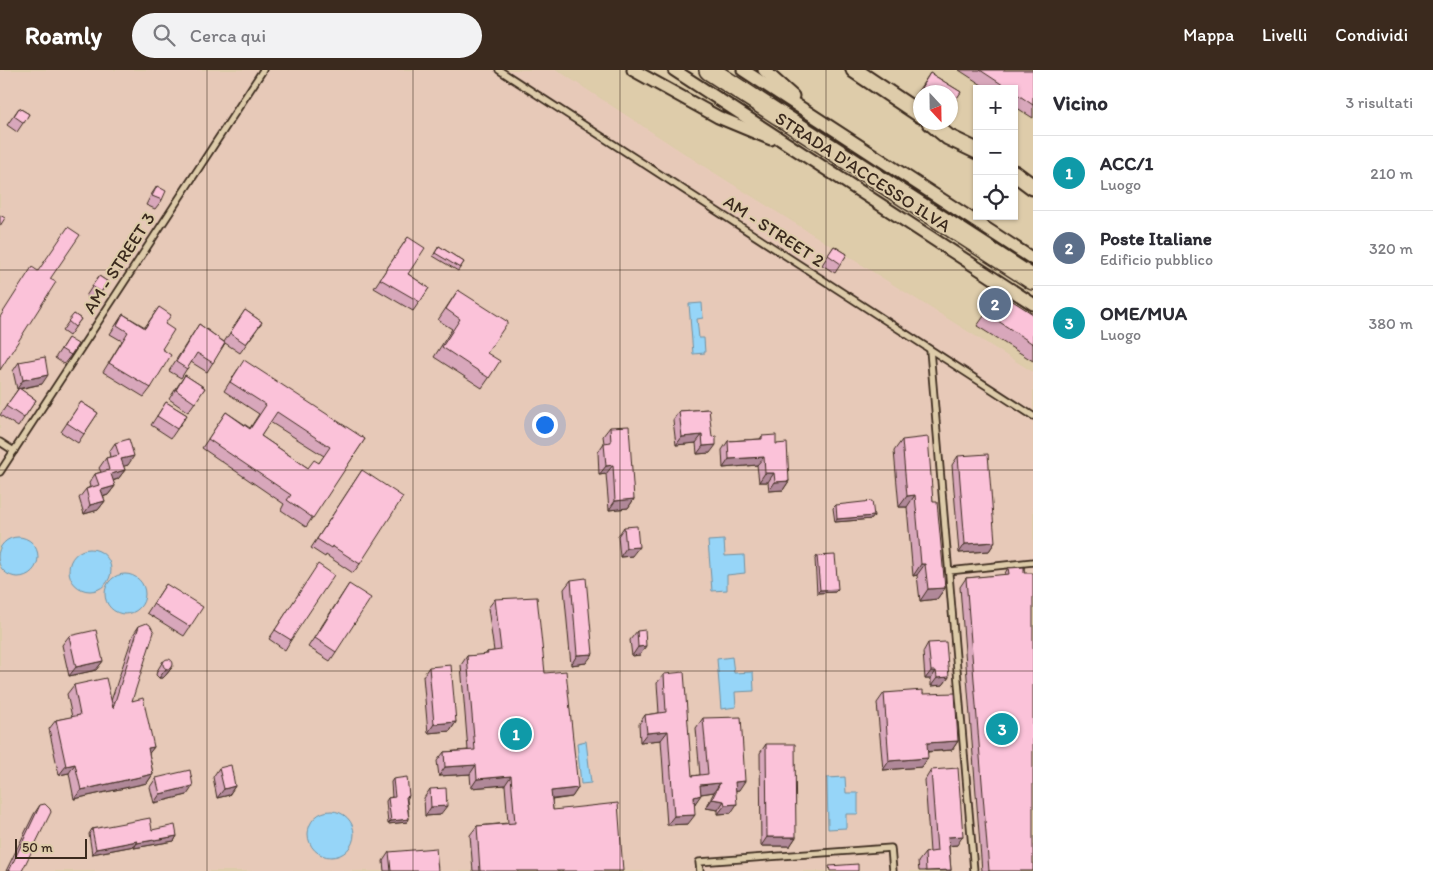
<!DOCTYPE html>
<html lang="it">
<meta charset="utf-8">
<style>
body{margin:0;font-family:Itim,sans-serif;background:#f2f2f3;color:#2b2b33}
.controls{position:absolute;right:15px;top:15px;display:grid;overflow:hidden;border-radius:0px;box-shadow:0 1px 4px #0004}
.controls button{width:45px;height:45px;display:grid;place-items:center;padding:0;border:0;border-bottom:1px solid #e1e1e2;background:#fff;color:#2b2b33;font:25px sans-serif}
.compass{position:absolute;left:913px;top:15px;width:45px;height:45px;border-radius:50%;background:#fff;box-shadow:0 1px 4px #0004;rotate:158deg}
.scale{position:absolute;left:15px;bottom:12px;width:72px;box-sizing:border-box;padding-left:5px;border:2px solid #3b2a1e;border-top:0;font-size:14px;line-height:18px;white-space:nowrap;color:#3b2a1e;-webkit-text-stroke:4px #deccaa;paint-order:stroke}
.you{position:absolute;left:544px;top:354px;width:18px;height:18px;margin:-12px;border:4px solid #fff;border-radius:50%;background:#1a73e8;box-shadow:0 0 0 8px #1a73e833}
.badge{display:grid;place-items:center;width:32px;height:32px;border-radius:50%;background:#3b2a1e;color:#fff;font-size:16px;font-weight:700}
.pin{position:absolute;translate:-50% -50%;border:2px solid #fff;box-shadow:0 1px 5px #0006}
.list{margin:0;padding:0;list-style:none}
h2{display:flex;justify-content:space-between;align-items:center;height:65px;margin:0;padding:0 20px;font-size:21px}
h2 small{font-size:16px;font-weight:400;color:#7c7c81}
.list li{display:grid;grid-template-columns:32px 1fr auto;gap:15px;align-items:center;box-sizing:border-box;height:75px;padding:0 20px;border-top:1px solid #e1e1e2}
.list b{display:block;font-size:19px;white-space:nowrap}
.list p{margin:0;font-size:16px;white-space:nowrap;color:#7c7c81}
.list em{font-size:16px;font-style:normal;color:#7c7c81}
.icon{flex:none;width:28px;height:28px;fill:none;stroke:currentColor;stroke-width:2;stroke-linecap:round;stroke-linejoin:round}
.map{position:relative;flex:none;width:1033px;height:801px;overflow:hidden}
header{display:flex;align-items:center;gap:30px;box-sizing:border-box;height:70px;padding:0 25px;background:#3b2a1e;color:#fff}
header strong{font-size:24px}
nav{display:flex;gap:28px;margin-inline-start:auto;font-size:18px}
.search{width:350px;height:45px;background:#f2f2f3;display:flex;align-items:center;gap:12px;box-sizing:border-box;padding:0 18px;border-radius:28px;color:#7c7c81;font-size:19px}
main{display:flex}
aside{flex:1;background:#fff}
.map>svg:first-child{display:block}
.built{fill:#e7c9b8}
.water{fill:#96d5f8;stroke:#7291a1}
.lines{fill:none;stroke-linecap:round;stroke-linejoin:round}
.service-casing{stroke:#3b2a1e;stroke-width:9}
.minor-casing{stroke:#3b2a1e;stroke-width:15}
.tertiary-casing{stroke:#3b2a1e;stroke-width:19}
.primary-casing{stroke:#3b2a1e;stroke-width:22}
.service{stroke:#deccaa;stroke-width:5.5}
.minor{stroke:#deccaa;stroke-width:11}
.tertiary{stroke:#deccaa;stroke-width:15}
.primary{stroke:#deccaa;stroke-width:19}
.wall{fill:#d8a7bb;stroke:#3b2a1e;fill-rule:evenodd}
.shaded-wall{fill:#b08898;stroke:#3b2a1e}
.building{fill:#fbc2d9;stroke:#3b2a1e;fill-rule:evenodd}
.grid{fill:none;stroke:#3b2a1e;stroke-width:1;stroke-opacity:0.55}
.labels{text-anchor:middle;stroke-width:4;stroke-linejoin:round;paint-order:stroke}
.street-label{font-size:18px;fill:#3b2a1e;stroke:#deccaa}
</style>
<header>
<strong>Roamly</strong>
<div class="search"><svg class="icon" aria-label="search" viewBox="0 0 24 24"><circle cx="10" cy="10" r="6"/><path d="M15 15l6 6"/></svg>Cerca qui</div>
<nav><a>Mappa</a><a>Livelli</a><a>Condividi</a></nav>
</header>
<main>
<div class="map">
<svg width="1033" height="801" viewBox="0 0 1033 801">
<rect width="100%" height="100%" fill="#deccaa"/>
<filter id="ink" filterUnits="userSpaceOnUse"><feTurbulence type="fractalNoise" baseFrequency=".02" numOctaves="2"/><feDisplacementMap in="SourceGraphic" scale="10" xChannelSelector="R" yChannelSelector="G"/><feConvolveMatrix kernelMatrix="1 2 1 2 8 2 1 2 1" color-interpolation-filters="sRGB"/></filter>
<g filter="url(#ink)">
<polygon class="built" points="0,0 557,0 705,97 1033,302 1033,801 0,801"/>
<g class="water">
<polygon points="702,233 703,248 697,249 699,268 704,268 705,283 693,284 689,234"/>
<circle cx="18" cy="487" r="20"/>
<polygon points="724,470 725,486 744,485 745,503 727,505 727,520 712,521 708,471"/>
<circle cx="90" cy="500" r="21"/>
<circle cx="125" cy="524" r="20"/>
<polygon points="732,587 734,603 753,602 754,621 735,622 736,637 721,639 717,589"/>
<polygon points="586,671 591,713 581,714 577,673"/>
<polygon points="845,707 846,723 858,723 858,744 846,744 846,758 828,759 827,708"/>
<circle cx="331" cy="764" r="23"/>
</g>
<g class="lines">
<defs>
<g id="service">
<polyline points="499,0 1033,346"/>
<polyline points="930,280 974,801"/>
<polyline points="0,372 14,381"/>
<polyline points="0,402 263,0"/>
<polyline points="949,501 1033,492"/>
<polyline points="700,801 699,792 891,778 893,801"/>
</g>
<g id="minor">
<polyline points="633,0 718,47 771,69"/>
<polyline points="674,0 1033,234"/>
<polyline points="743,0 1033,189"/>
<polyline points="764,0 793,26"/>
</g>
<g id="tertiary">
<polyline points="854,0 921,45"/>
<polyline points="930,52 948,67 977,81"/>
<polyline points="1014,103 1033,117"/>
</g>
<polyline id="primary" points="709,0 1033,210"/>
</defs>
<use href="#service" class="service-casing"/>
<use href="#minor" class="minor-casing"/>
<use href="#tertiary" class="tertiary-casing"/>
<use href="#primary" class="primary-casing"/>
<use href="#service" class="service"/>
<use href="#minor" class="minor"/>
<use href="#tertiary" class="tertiary"/>
<use href="#primary" class="primary"/>
</g>
<g class="wall">
<polygon points="959,0 1033,0 1033,48 1014,36 1014,19 988,19"/>
<polygon points="930,3 961,22 950,38 950,22 920,22 920,31 914,27"/>
<polygon points="19,38 29,44 17,62 7,55"/>
<polygon points="157,116 162,130 155,139 146,135 151,125"/>
<polygon points="408,167 408,204 429,218 413,241 374,218"/>
<polygon points="439,176 464,192 458,201 433,186"/>
<polygon points="834,176 847,184 835,203 822,195"/>
<polygon points="99,206 108,212 95,231 86,226"/>
<polygon points="458,220 487,283 489,308 482,318 434,287 452,259 438,250"/>
<polygon points="1000,223 1033,244 1033,291 977,256"/>
<polygon points="159,237 165,254 162,279 151,318 144,327 103,302 122,271 110,264 123,244 145,257"/>
<polygon points="245,240 262,252 240,283 225,273 207,302 191,292 181,308 169,301 199,254 224,272"/>
<polygon points="74,244 81,249 69,266 62,261"/>
<polygon points="68,268 71,285 64,294 55,288"/>
<polygon points="19,292 42,314 20,319 36,330 18,357 0,345 18,319 17,319 13,301"/>
<path d="M238,299L365,369L306,457L281,440L284,434L202,378L226,342L250,358L259,344L224,321ZM270,352L324,386L319,393L308,398L261,366Z"/>
<polygon points="185,305 205,318 188,342 169,329"/>
<polygon points="81,332 98,343 78,373 61,362"/>
<polygon points="166,332 187,345 171,368 151,355"/>
<polygon points="709,339 710,383 697,384 696,373 676,375 673,350 679,341"/>
<polygon points="610,357 634,429 628,438 609,440 606,404 599,405 598,382 604,373 603,366"/>
<polygon points="762,366 776,374 789,411 783,420 769,421 768,412 759,412 757,395 723,398 722,380 728,371 760,369"/>
<polygon points="902,370 933,432 945,518 937,529 920,531 917,505 913,506 907,437 899,437 894,381"/>
<polygon points="115,373 128,395 123,396 125,400 118,409 113,411 115,416 108,425 103,427 105,431 98,440 84,444 79,428 86,419 90,417 89,413 95,404 101,402 99,398 106,388 110,387 109,382"/>
<polygon points="958,386 995,472 989,481 959,483 952,395"/>
<polygon points="362,400 360,494 353,503 326,485 325,487 311,478"/>
<polygon points="836,435 872,449 835,452 833,438"/>
<polygon points="624,457 632,486 620,487 618,466"/>
<polygon points="817,486 835,522 817,523 815,489"/>
<polygon points="1024,497 1033,801 982,801 960,517 966,508 1004,505 1008,498"/>
<polygon points="312,504 291,570 285,580 269,569"/>
<polygon points="571,510 586,593 571,595 564,519"/>
<polygon points="166,514 190,557 184,566 147,543"/>
<polygon points="349,514 336,582 330,591 308,577"/>
<polygon points="495,529 545,603 578,718 572,727 552,730 553,740 623,801 473,801 470,765 477,756 508,753 505,715 471,718 470,704 439,706 437,691 444,682 468,680 461,595 467,586 485,585 487,582 494,581 488,538"/>
<polygon points="139,556 132,631 154,677 149,683 153,704 147,713 74,729 69,703 59,705 49,659 56,650 72,647 67,624 74,615 111,631 133,565"/>
<polygon points="637,561 640,585 632,586 630,570"/>
<polygon points="69,566 103,591 96,600 69,606 62,575"/>
<polygon points="928,573 949,607 943,615 931,616 931,609 925,609 923,582"/>
<polygon points="163,591 173,596 166,605 163,608 159,608 156,605 157,601"/>
<polygon points="429,597 456,652 450,661 428,663 423,606"/>
<polygon points="664,604 692,706 700,705 696,658 703,648 739,720 736,720 731,743 718,744 718,740 706,738 714,722 701,724 694,735 688,754 667,755 661,670 640,672 639,654 645,645 659,643 657,613"/>
<polygon points="884,623 923,624 958,671 952,680 928,682 922,697 883,700 877,633"/>
<polygon points="766,674 796,767 790,776 761,776 760,683"/>
<polygon points="219,698 235,716 229,725 217,728 213,707"/>
<polygon points="931,700 957,775 949,776 951,801 919,801 918,792 925,783 930,782 925,710"/>
<polygon points="156,708 187,725 154,733 150,717"/>
<polygon points="393,709 409,726 407,729 409,749 407,752 388,754 386,731 388,728 392,727 391,712"/>
<polygon points="430,719 440,745 425,746 424,728"/>
<polygon points="40,735 22,801 6,801 34,744"/>
<polygon points="92,759 152,760 177,766 174,771 134,778 134,776 92,784 89,764"/>
<polygon points="389,782 438,801 384,801 383,791"/>
</g>
<g class="shaded-wall">
<polygon points="48,305 42,314 17,319 23,310"/>
<polygon points="702,365 696,373 676,375 682,367"/>
<polygon points="716,375 710,383 697,384 703,376"/>
<polygon points="134,386 128,395 115,399 121,389"/>
<polygon points="764,387 757,395 723,398 729,389"/>
<polygon points="613,395 606,404 599,405 606,396"/>
<polygon points="125,400 118,409 105,413 111,404"/>
<polygon points="765,403 774,403 768,412 759,412"/>
<polygon points="789,411 783,420 769,421 775,412"/>
<polygon points="115,416 108,425 95,429 101,420"/>
<polygon points="915,425 907,437 899,437 907,426"/>
<polygon points="634,429 628,438 609,440 615,431"/>
<polygon points="105,431 98,440 84,444 90,435"/>
<polygon points="874,446 872,449 835,452 837,449"/>
<polygon points="995,472 989,481 959,483 965,474"/>
<polygon points="639,477 632,486 620,487 626,478"/>
<polygon points="921,494 925,494 917,505 913,506"/>
<polygon points="945,518 937,529 920,531 928,519"/>
<polygon points="838,519 835,522 817,523 820,520"/>
<polygon points="646,576 640,585 632,586 638,577"/>
<polygon points="593,584 586,593 571,595 577,585"/>
<polygon points="103,591 96,600 69,606 76,597"/>
<polygon points="173,596 166,605 163,608 159,608 166,599"/>
<polygon points="931,601 936,601 931,609 925,609"/>
<polygon points="949,607 943,615 931,616 937,608"/>
<polygon points="456,652 450,661 428,663 434,654"/>
<polygon points="668,661 661,670 640,672 647,663"/>
<polygon points="958,671 952,680 921,682 927,673"/>
<polygon points="154,677 147,686 148,678"/>
<polygon points="928,688 922,697 883,700 889,691"/>
<polygon points="75,694 69,703 59,705 66,696"/>
<polygon points="476,695 470,704 439,706 445,697"/>
<polygon points="153,704 147,713 74,729 81,720"/>
<polygon points="511,706 505,715 471,718 477,709"/>
<polygon points="745,711 739,720 729,721 735,712"/>
<polygon points="720,713 714,722 694,725 700,715"/>
<polygon points="193,716 187,725 154,733 160,724"/>
<polygon points="235,716 229,725 217,728 224,719"/>
<polygon points="578,718 572,727 545,730 551,721"/>
<polygon points="701,725 694,735 694,727"/>
<polygon points="712,729 724,731 718,740 706,738"/>
<polygon points="737,734 731,743 718,744 725,735"/>
<polygon points="447,736 440,745 425,746 431,737"/>
<polygon points="695,745 688,754 667,755 674,746"/>
<polygon points="409,749 407,752 388,754 391,751"/>
<polygon points="177,766 174,771 134,778 137,773"/>
<polygon points="963,766 957,775 942,776 948,767"/>
<polygon points="767,767 796,767 790,776 761,776"/>
<polygon points="137,771 134,776 92,784 96,779"/>
</g>
<g class="building">
<polygon points="980,0 1033,0 1033,35 1014,22 1014,19 1009,19"/>
<polygon points="930,3 961,22 951,37 950,36 950,22 928,22 921,18"/>
<polygon points="19,38 29,44 24,53 14,46"/>
<polygon points="157,116 166,121 162,130 152,126"/>
<polygon points="0,145 5,148 0,156"/>
<polygon points="68,157 80,165 50,209 56,212 0,300 0,247 32,197 38,201"/>
<polygon points="408,167 425,178 408,204 429,218 420,232 380,209"/>
<polygon points="439,176 464,192 460,198 435,183"/>
<polygon points="834,176 847,184 841,194 828,185"/>
<polygon points="99,206 108,212 101,222 92,216"/>
<polygon points="458,220 508,252 487,283 500,291 489,308 442,277 460,249 446,239"/>
<polygon points="1000,223 1033,244 1033,274 986,243"/>
<polygon points="159,237 171,245 165,254 174,260 162,279 171,285 151,318 109,293 128,262 117,255 123,244 145,258"/>
<polygon points="245,240 262,252 246,274 230,263"/>
<polygon points="74,244 81,249 75,257 68,251"/>
<polygon points="199,254 225,273 213,293 197,283 187,299 176,292"/>
<polygon points="68,268 78,274 71,285 61,279"/>
<polygon points="45,287 48,305 23,310 19,292"/>
<path d="M244,290L365,369L313,448L287,430L291,425L208,369L226,342L250,359L266,335L230,312ZM277,342L330,377L319,393L314,390L308,398L261,366Z"/>
<polygon points="185,305 205,318 195,333 176,320"/>
<polygon points="19,318 36,330 24,348 6,336"/>
<polygon points="81,332 98,343 84,364 67,353"/>
<polygon points="166,332 187,345 177,359 157,346"/>
<polygon points="709,339 712,367 716,366 716,375 703,376 702,365 682,367 679,341"/>
<polygon points="629,356 634,429 615,431 613,395 606,396 604,373 611,372 610,357"/>
<polygon points="776,365 776,374 787,373 789,411 775,412 774,403 765,403 764,387 729,389 728,371 762,369 762,366"/>
<polygon points="928,367 933,432 937,432 945,518 928,519 925,494 921,494 915,425 907,426 902,370"/>
<polygon points="129,369 134,386 121,389 125,400 111,404 115,416 101,420 105,431 90,435 86,419 99,415 95,404 109,400 106,388 119,385 115,373"/>
<polygon points="988,384 995,472 965,474 958,386"/>
<polygon points="362,400 403,427 360,494 332,476 331,478 317,469"/>
<polygon points="872,431 874,446 837,449 836,435"/>
<polygon points="637,456 639,477 626,478 624,457"/>
<polygon points="835,485 838,519 820,520 817,486"/>
<polygon points="318,494 334,505 291,570 275,560"/>
<polygon points="1024,497 1024,503 1033,503 1033,801 989,801 966,508 1009,504 1008,498"/>
<polygon points="586,508 593,584 577,585 571,510"/>
<polygon points="166,514 203,537 190,557 153,534"/>
<polygon points="349,514 371,528 336,582 315,568"/>
<polygon points="537,527 545,603 566,601 578,718 551,721 553,740 618,733 623,801 480,801 477,756 515,753 511,706 477,709 476,695 445,697 444,682 475,680 467,586 488,584 487,582 501,580 495,529"/>
<polygon points="147,553 150,555 154,562 132,631 143,628 154,677 148,678 153,704 81,720 75,694 66,696 56,650 80,645 74,615 106,608 113,638 139,556"/>
<polygon points="96,560 103,591 76,597 69,566"/>
<polygon points="645,560 646,576 638,577 637,561"/>
<polygon points="946,572 949,607 937,608 936,601 931,601 928,573"/>
<circle cx="168" cy="594" r="5"/>
<polygon points="451,595 456,652 434,654 429,597"/>
<polygon points="684,602 692,706 708,704 703,648 741,647 745,711 735,712 737,734 725,735 724,731 712,729 720,713 700,715 701,725 694,727 695,745 674,746 668,661 647,663 645,645 666,642 664,604"/>
<polygon points="923,620 923,624 955,623 958,671 927,673 928,688 889,691 884,623"/>
<polygon points="766,674 795,674 796,767 767,767"/>
<polygon points="231,695 235,716 224,719 219,698"/>
<polygon points="958,698 963,766 948,767 951,800 926,801 925,783 937,781 931,700"/>
<polygon points="190,700 193,716 160,724 156,708"/>
<polygon points="407,707 409,726 406,727 409,749 391,751 388,728 395,727 393,709"/>
<polygon points="446,718 447,736 431,737 430,719"/>
<polygon points="45,734 50,739 51,742 22,801 9,801 40,735"/>
<polygon points="150,748 152,760 175,755 177,766 137,773 137,771 96,779 92,759"/>
<polygon points="436,778 438,801 391,801 389,782"/>
<polygon points="858,794 858,801 830,801 829,796"/>
</g>
</g>
<path class="grid" d="M207,0V801M413,0V801M620,0V801M826,0V801M0,200H1033M0,400H1033M0,601H1033"/>
<g class="labels">
<g class="street-label">
<text transform="translate(863 102) rotate(33)" y="6">STRADA D'ACCESSO ILVA</text>
<text transform="translate(774 161) rotate(33)" y="6">AM - STREET 2</text>
<text transform="translate(119 193) rotate(-57)" y="6">AM - STREET 3</text>
</g>
</g>
</svg>
<div class="controls">
<button>+</button>
<button>−</button>
<button><svg class="icon" aria-label="locate" viewBox="0 0 24 24"><circle cx="12" cy="12" r="6"/><path d="M12 2v4M12 18v4M2 12h4M18 12h4"/></svg></button>
</div>
<svg class="compass" viewBox="-18 -18 36 36"><path d="M0-13l5 13h-10z" fill="#e53935"/><path d="M0 13l5-13h-10z" fill="#7c7c81"/></svg>
<div class="scale">50 m</div>
<div class="you"></div>
<div class="pin badge" style="left:516px;top:664px;background:#0f9aa8">1</div>
<div class="pin badge" style="left:995px;top:234px;background:#5c6f8a">2</div>
<div class="pin badge" style="left:1002px;top:659px;background:#0f9aa8">3</div>
</div>
<aside>
<h2>Vicino<small>3 risultati</small></h2>
<ul class="list">
<li><span class="badge" style="background:#0f9aa8">1</span><div><b>ACC/1</b><p>Luogo</p></div><em>210 m</em></li>
<li><span class="badge" style="background:#5c6f8a">2</span><div><b>Poste Italiane</b><p>Edificio pubblico</p></div><em>320 m</em></li>
<li><span class="badge" style="background:#0f9aa8">3</span><div><b>OME/MUA</b><p>Luogo</p></div><em>380 m</em></li>
</ul>
</aside>
</main>
